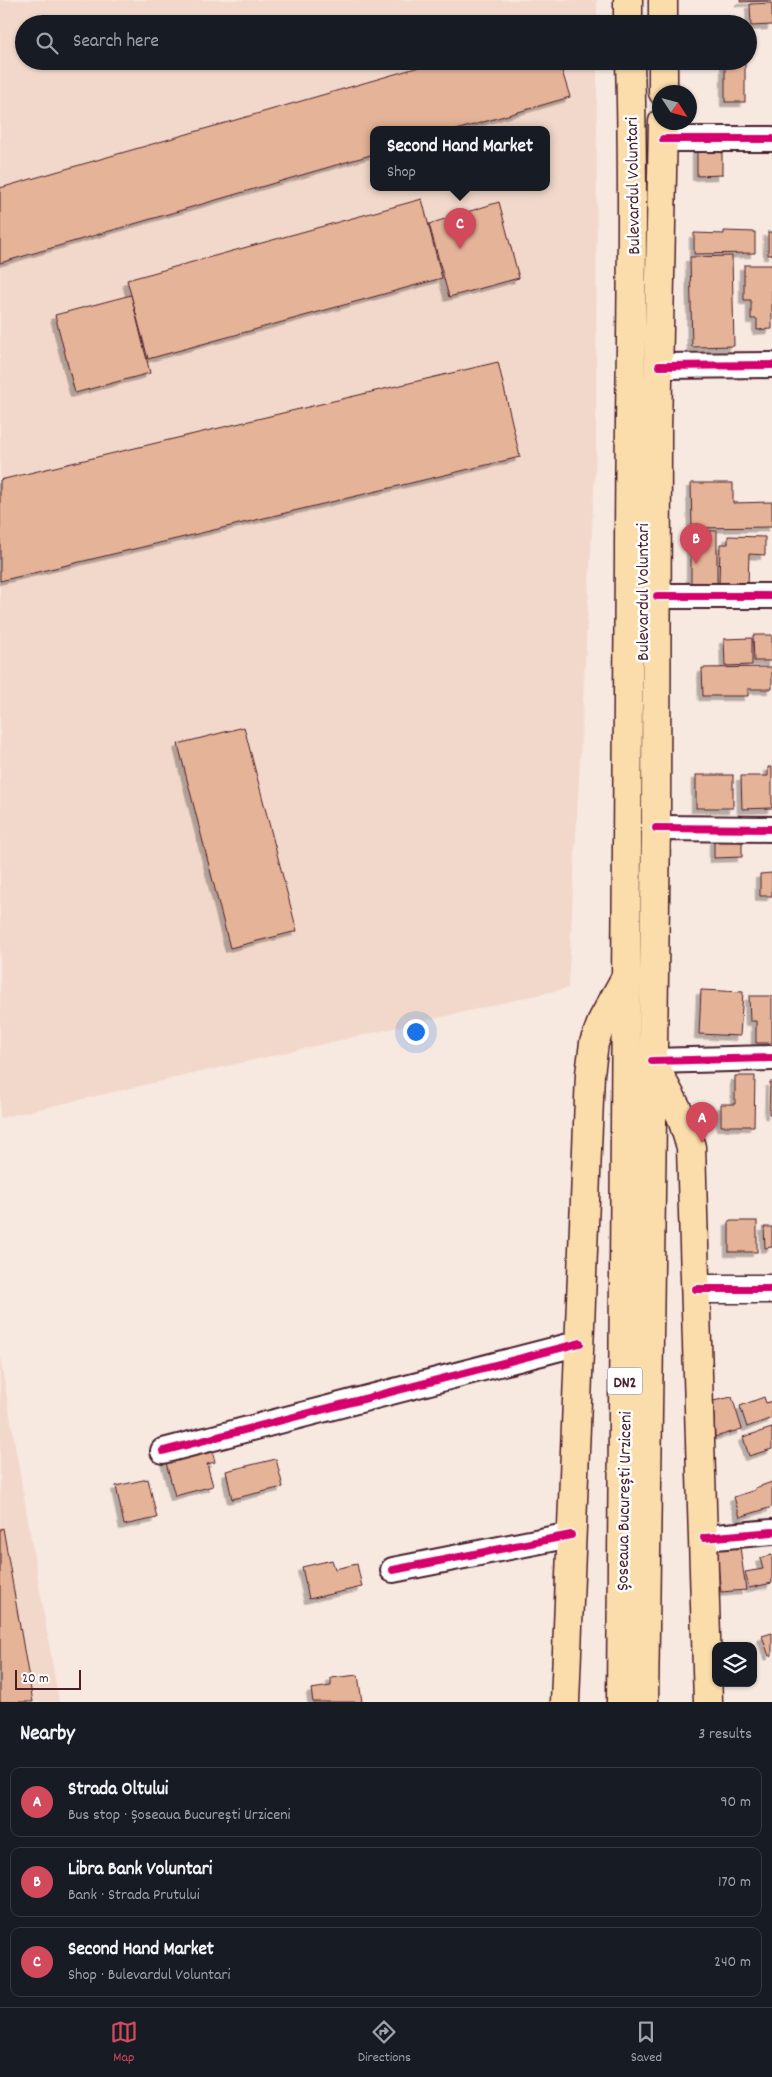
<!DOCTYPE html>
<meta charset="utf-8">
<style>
body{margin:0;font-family:Dekko,sans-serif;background:#242831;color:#f1f3f6}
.controls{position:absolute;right:15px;bottom:15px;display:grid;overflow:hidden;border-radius:10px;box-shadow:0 1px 4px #0004}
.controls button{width:45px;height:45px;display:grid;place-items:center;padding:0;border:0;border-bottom:1px solid #363941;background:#171b24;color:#f1f3f6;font:25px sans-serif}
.compass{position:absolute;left:652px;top:85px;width:45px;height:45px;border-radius:50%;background:#171b24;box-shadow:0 1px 4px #0004;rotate:126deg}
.scale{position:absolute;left:15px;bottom:12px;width:66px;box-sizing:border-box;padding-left:5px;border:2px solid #4a1f2b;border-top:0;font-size:14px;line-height:18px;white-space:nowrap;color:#4a1f2b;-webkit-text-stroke:4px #fff;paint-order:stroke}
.you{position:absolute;left:415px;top:1031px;width:18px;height:18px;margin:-12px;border:4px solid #fff;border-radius:50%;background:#1a73e8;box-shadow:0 0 0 8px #1a73e833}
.badge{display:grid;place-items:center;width:32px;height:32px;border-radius:50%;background:#d1495b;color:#fff;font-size:16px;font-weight:700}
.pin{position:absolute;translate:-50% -41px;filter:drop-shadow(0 1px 2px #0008)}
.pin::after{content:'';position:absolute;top:26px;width:18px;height:15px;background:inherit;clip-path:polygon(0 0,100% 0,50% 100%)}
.popup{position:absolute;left:370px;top:126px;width:180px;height:65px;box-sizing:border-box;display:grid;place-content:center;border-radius:10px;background:#171b24;filter:drop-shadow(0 1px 4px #0005);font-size:16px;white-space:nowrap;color:#9ea1a6}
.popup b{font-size:19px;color:#f1f3f6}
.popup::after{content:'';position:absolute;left:50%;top:100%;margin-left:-10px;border:10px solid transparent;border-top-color:#171b24}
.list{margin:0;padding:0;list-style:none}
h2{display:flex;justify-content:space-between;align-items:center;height:65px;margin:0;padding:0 20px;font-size:21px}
h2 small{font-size:16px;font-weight:400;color:#9ea1a6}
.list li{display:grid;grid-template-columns:32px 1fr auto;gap:15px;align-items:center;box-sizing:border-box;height:70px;margin:0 10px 10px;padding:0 10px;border:1px solid #363941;border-radius:10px}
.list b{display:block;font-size:19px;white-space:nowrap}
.list p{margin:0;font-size:16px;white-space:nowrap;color:#9ea1a6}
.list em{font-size:16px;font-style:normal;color:#9ea1a6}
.icon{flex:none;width:28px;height:28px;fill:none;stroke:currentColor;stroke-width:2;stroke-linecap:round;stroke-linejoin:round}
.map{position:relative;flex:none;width:772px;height:1702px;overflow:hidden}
.search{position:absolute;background:#171b24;box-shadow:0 1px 4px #0004;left:15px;right:15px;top:15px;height:55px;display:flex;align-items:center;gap:12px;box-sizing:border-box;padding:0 18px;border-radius:28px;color:#9ea1a6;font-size:19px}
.sheet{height:305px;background:#171b24}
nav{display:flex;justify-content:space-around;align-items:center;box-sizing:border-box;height:70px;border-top:1px solid #363941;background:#171b24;font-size:14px;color:#9ea1a6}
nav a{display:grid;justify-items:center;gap:2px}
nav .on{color:#d1495b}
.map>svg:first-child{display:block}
.built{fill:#f2d8ca;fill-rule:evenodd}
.building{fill:#e5b397;stroke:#4a1f2b;filter:url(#shadow)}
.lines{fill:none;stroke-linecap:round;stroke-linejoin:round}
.minor-casing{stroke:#4a1f2b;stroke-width:28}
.tertiary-casing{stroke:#4a1f2b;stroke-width:31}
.trunk-casing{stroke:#4a1f2b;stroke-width:31}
.minor{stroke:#fff;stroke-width:24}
.tertiary{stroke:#fff;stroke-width:28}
.trunk{stroke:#fbddab;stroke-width:28}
.cycleway-casing{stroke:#fff;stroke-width:11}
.cycleway{stroke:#d6006c;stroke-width:8}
.labels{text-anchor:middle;stroke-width:5;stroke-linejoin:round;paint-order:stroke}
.shield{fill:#fff;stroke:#80626b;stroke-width:1}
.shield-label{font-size:16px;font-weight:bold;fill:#4a1f2b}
.street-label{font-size:18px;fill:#4a1f2b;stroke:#fff}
</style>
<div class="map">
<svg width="772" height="1702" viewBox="0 0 772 1702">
<defs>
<filter id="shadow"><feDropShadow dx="-4.5" dy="4.5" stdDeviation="0" flood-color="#0004"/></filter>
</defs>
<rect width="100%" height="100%" fill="#f7e8e0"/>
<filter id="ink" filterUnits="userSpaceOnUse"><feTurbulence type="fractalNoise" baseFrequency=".02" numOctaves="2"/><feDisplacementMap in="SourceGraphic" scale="10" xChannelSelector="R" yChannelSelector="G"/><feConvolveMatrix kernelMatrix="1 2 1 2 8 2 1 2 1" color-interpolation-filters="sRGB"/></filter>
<g filter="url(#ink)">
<g class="built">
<path d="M0,0H597V24H24V61H597L596,452L568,988L0,1118ZM374,130H546V188H374Z"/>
<polygon points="0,1357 59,1702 0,1702"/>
</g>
<g class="building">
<polygon points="740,0 772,0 772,1 740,2"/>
<polygon points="772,3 772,25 751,26 750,4"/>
<polygon points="440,61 559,61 570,97 456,130 374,130 374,154 0,263 0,188"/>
<rect x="725" y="61" width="20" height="41"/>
<polygon points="722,147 722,175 697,176 697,148"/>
<polygon points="422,199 442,278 148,359 127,280"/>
<polygon points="499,202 519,278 449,297 429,224"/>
<polygon points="724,231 755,232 755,253 694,254 694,233 724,234"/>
<rect x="768" y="232" width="4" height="23"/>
<polygon points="732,256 734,346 692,347 690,257"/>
<polygon points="744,265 772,265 772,329 757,330 757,319 751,319 751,300 744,300"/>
<polygon points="131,295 150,373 75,393 55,315"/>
<polygon points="498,362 520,457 0,581 0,480"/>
<polygon points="691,483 733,483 733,503 772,502 772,527 692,528"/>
<rect x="691" y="531" width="26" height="53"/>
<polygon points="728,536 765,537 765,555 749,554 748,585 719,585 720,544 728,544"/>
<polygon points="753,635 772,635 772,661 754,661"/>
<polygon points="752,638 752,665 725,666 724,639"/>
<polygon points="772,667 772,689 748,689 748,696 703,696 702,668"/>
<polygon points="244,727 297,931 230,948 178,744"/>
<polygon points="768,767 772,767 772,808 742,809 741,776 768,776"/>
<rect x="696" y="775" width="37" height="33"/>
<polygon points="742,838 742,857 714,858 714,839"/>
<polygon points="772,873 772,896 760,896 760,874"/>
<polygon points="701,990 743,992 740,1036 699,1034"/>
<polygon points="749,996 772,996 772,1043 756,1043 756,1021 750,1021"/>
<polygon points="735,1076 755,1076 754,1126 721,1126 721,1104 735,1104"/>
<polygon points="770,1082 772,1082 772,1114 769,1114"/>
<rect x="729" y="1221" width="28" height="31"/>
<polygon points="764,1227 772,1227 772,1247 765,1248"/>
<polygon points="732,1397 742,1429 715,1437 713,1401"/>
<polygon points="764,1397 766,1403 772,1401 772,1418 747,1427 740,1406"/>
<polygon points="772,1428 772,1449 749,1456 743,1437"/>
<polygon points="211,1446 215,1462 207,1464 213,1486 175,1496 165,1459"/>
<polygon points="276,1459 283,1487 232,1499 226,1471"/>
<polygon points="148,1479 157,1518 124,1525 116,1486"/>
<polygon points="772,1482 772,1507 740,1517 734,1497 755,1490 755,1488"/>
<polygon points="3,1528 33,1702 0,1702 0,1529"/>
<polygon points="740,1547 746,1590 721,1592 716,1549"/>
<polygon points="772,1555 772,1583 749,1588 745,1572 763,1569 760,1558"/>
<polygon points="332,1560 335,1569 357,1564 362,1587 309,1599 302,1567"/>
<polygon points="772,1633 772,1655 769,1656 762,1636"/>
<polygon points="358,1675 362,1702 313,1702 311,1689 331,1686 331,1678"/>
</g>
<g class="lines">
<defs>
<g id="minor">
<polyline points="663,139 772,139"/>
<polyline points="659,366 772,365"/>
<polyline points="657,596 772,596"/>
<polyline points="656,828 772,829"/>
<polyline points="652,1061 772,1058"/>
<polyline points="163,1451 580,1343"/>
<polyline points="704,1538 772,1532"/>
<polyline points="393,1570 571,1535"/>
</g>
<polyline id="tertiary" points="696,1289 772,1289"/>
<g id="trunk">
<polyline points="628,0 628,24"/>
<polyline points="663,0 663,24"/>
<polyline points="663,61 663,92"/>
<polyline points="653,1063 681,1116 691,1147 708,1702"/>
<polyline points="565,1702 590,1074 594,1043 603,1019 627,975"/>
<path d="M621,1702C625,1320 629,938 629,556C629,391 635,226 630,61"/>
<polyline points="644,1702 656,828 657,432 663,122"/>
</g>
</defs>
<use href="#minor" class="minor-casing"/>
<use href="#tertiary" class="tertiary-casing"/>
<use href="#trunk" class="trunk-casing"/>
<use href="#minor" class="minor"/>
<use href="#tertiary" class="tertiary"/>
<use href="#trunk" class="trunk"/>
<defs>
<g id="cycleway">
<polyline points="663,139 772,139"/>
<polyline points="659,366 772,365"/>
<polyline points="657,596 772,596"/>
<polyline points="656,828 772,829"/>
<polyline points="652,1061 772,1058"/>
<polyline points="696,1289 772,1289"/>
<polyline points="163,1451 580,1343"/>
<polyline points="704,1538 772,1532"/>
<polyline points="393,1570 571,1535"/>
</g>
</defs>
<use href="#cycleway" class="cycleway-casing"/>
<use href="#cycleway" class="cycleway"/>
</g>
</g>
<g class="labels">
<rect class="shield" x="607.5" y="1367.5" width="35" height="27" rx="4"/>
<g class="shield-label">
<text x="625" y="1387">DN2</text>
</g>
<g class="street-label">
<text transform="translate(632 186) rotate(-91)" y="6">Bulevardul Voluntari</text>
<text transform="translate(642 592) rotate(-90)" y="6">Bulevardul Voluntari</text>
<text transform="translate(623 1501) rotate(-89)" y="6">Șoseaua București Urziceni</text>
</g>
</g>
</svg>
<div class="controls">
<button><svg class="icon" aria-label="layers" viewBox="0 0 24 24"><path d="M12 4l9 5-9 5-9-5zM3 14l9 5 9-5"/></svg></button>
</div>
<svg class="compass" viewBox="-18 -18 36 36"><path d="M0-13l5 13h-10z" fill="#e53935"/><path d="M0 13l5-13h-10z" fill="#9ea1a6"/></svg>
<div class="scale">20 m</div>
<div class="you"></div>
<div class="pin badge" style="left:702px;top:1143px">A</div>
<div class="pin badge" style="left:696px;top:564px">B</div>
<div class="pin badge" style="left:460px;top:249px">C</div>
<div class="popup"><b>Second Hand Market</b>Shop</div>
<div class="search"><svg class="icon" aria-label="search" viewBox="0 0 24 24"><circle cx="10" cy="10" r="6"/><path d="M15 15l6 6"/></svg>Search here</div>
</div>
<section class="sheet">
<h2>Nearby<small>3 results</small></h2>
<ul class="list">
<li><span class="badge">A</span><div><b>Strada Oltului</b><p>Bus stop · Șoseaua București Urziceni</p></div><em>90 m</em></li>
<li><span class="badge">B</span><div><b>Libra Bank Voluntari</b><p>Bank · Strada Prutului</p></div><em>170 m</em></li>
<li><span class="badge">C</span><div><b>Second Hand Market</b><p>Shop · Bulevardul Voluntari</p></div><em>240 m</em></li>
</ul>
</section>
<nav>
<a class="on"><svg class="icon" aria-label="map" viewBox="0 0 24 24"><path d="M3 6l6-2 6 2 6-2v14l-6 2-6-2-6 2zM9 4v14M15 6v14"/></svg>Map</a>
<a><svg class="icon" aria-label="directions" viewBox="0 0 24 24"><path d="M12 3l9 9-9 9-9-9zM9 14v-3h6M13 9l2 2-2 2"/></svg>Directions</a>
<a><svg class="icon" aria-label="saved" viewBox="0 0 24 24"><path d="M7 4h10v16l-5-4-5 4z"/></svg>Saved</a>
</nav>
